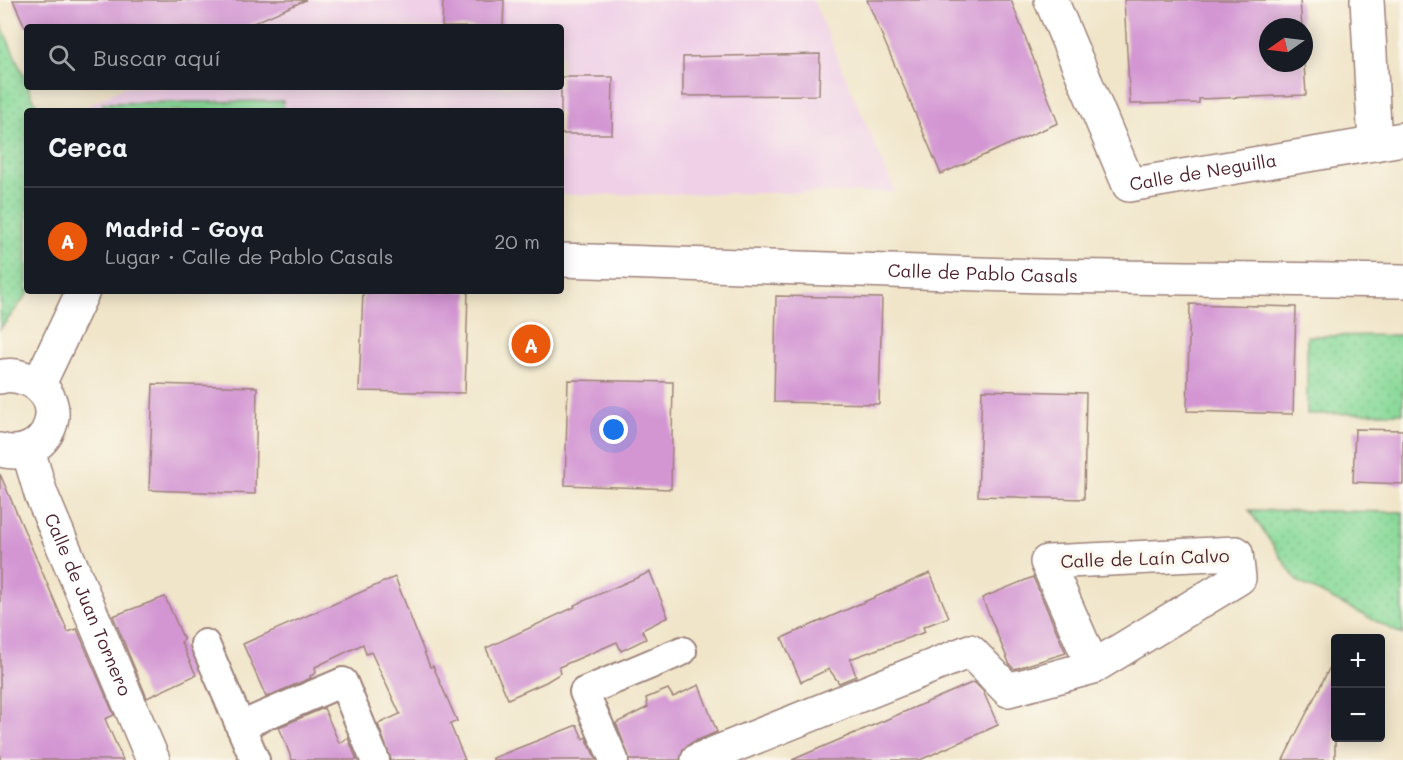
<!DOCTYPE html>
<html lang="es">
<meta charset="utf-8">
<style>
body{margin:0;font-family:Mali,sans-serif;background:#242831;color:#f1f3f6}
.controls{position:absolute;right:18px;bottom:18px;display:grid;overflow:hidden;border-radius:6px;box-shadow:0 3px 15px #0003}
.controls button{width:54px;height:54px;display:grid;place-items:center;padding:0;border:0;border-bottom:2px solid #363941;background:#171b24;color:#f1f3f6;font:30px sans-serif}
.compass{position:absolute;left:1259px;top:18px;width:54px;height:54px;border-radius:50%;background:#171b24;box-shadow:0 3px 15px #0003;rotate:256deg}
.you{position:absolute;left:614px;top:430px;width:21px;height:21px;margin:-15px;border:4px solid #fff;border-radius:50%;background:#1a73e8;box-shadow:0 0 0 9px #1a73e833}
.badge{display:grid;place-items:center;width:39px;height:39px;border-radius:50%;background:#ea580c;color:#fff;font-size:20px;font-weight:700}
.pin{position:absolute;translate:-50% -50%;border:3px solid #fff;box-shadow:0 2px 6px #0006}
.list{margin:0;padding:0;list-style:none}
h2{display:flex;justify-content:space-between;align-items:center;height:78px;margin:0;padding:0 24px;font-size:26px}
h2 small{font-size:20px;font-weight:400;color:#9ea1a6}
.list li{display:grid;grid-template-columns:39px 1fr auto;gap:18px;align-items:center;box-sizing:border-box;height:108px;padding:0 24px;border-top:2px solid #363941}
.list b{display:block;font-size:22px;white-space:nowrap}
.list p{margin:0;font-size:20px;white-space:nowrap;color:#9ea1a6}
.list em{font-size:20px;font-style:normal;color:#9ea1a6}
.icon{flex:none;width:33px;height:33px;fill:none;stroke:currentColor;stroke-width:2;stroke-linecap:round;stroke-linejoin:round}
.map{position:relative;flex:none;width:1403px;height:760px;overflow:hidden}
.search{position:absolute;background:#171b24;box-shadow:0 3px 15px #0003;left:24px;top:24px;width:540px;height:66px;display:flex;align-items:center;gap:15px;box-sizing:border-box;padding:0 21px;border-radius:6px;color:#9ea1a6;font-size:22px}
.panel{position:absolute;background:#171b24;box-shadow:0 3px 15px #0003;left:24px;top:108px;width:540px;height:186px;border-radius:6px}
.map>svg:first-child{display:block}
.built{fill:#efd0e7}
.grass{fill:#88d999;stroke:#697c62;stroke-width:1.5}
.park{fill:url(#park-dots);stroke:#697c62;stroke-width:1.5}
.building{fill:#d396d3}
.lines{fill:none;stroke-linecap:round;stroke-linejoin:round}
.pedestrian-casing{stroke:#9d827a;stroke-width:32}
.minor-casing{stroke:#9d827a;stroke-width:36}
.pedestrian{stroke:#fff;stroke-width:28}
.minor{stroke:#fff;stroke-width:33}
.labels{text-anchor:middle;stroke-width:6;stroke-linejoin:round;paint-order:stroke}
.street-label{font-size:18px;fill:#4a1f2b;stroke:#fbf7ec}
</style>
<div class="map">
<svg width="1403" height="760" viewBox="0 0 1403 760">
<defs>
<pattern id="park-dots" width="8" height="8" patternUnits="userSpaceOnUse" patternTransform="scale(1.5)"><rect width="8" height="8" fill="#88d999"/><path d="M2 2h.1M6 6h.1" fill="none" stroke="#77ba84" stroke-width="1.8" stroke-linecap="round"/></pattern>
</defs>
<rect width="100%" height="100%" fill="#fbf7ec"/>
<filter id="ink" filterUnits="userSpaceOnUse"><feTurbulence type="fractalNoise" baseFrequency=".0167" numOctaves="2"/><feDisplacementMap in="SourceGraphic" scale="12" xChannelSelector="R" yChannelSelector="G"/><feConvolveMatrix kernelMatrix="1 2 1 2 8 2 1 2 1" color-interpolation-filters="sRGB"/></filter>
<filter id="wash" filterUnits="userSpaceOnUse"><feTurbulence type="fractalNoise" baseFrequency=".008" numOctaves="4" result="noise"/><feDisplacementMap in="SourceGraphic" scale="24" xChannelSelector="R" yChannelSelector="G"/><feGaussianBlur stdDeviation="1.35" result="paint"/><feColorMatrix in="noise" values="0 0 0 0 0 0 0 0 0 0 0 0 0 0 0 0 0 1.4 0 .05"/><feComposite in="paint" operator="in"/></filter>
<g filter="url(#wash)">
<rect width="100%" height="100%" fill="#f0e5c9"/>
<polygon class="built" points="306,0 813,0 895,192 561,195 561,111 77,111 124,87 561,87 561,27 244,27"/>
<polygon class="grass" points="283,101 283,111 103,111 103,103"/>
<g class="park">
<polygon points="0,22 39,111 27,111 27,291 30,291 0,329"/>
<polygon points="1403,335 1403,413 1307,414 1307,336"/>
<polygon points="1249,510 1403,512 1403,635 1297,581"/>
</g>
<g id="blocks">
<g class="building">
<polygon points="13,0 306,0 244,27 25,27"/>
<polygon points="443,0 504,0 503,27 442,27"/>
<polygon points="867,0 1011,0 1058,123 941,174"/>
<polygon points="1124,0 1300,0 1302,27 1268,27 1268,63 1304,63 1306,95 1199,99 1199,103 1130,104"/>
<polygon points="820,54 819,95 683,96 683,57"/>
<polygon points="561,77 613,77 612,134 561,134"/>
<polygon points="363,291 468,291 465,393 359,391"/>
<polygon points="776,296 882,298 879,404 774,402"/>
<polygon points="1190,304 1296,307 1293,414 1187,411"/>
<polygon points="568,380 673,382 671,489 565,485"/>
<polygon points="153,384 257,387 255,494 149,490"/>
<polygon points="982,390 1086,393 1084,499 978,496"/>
<polygon points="1355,429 1403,430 1403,484 1353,482"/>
<polygon points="0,474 68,632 77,629 114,715 105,719 123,760 0,760"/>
<polygon points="650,572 668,617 642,630 646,639 621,651 617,642 559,667 561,673 546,682 508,699 486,648 575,607 574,605"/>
<polygon points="930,573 949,617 923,627 925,632 850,659 856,676 839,683 829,669 801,682 782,638"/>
<polygon points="395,577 430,667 433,666 457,721 450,724 465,760 391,760 378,724 400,714 371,652 366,654 363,644 315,667 316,673 310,676 311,678 266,697 243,644"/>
<polygon points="1033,577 1066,653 1014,669 1010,665 982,598"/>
<polygon points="165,597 184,640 181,642 196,675 147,698 113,616"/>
<polygon points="1335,657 1335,760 1283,760 1297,732"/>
<polygon points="974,682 983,691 998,725 920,760 792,760"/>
<polygon points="699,685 717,732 691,743 683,749 680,760 630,760 616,723 648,707 646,698 668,689 673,697"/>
<polygon points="324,708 339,743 348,738 357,760 292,760 279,727"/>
<polygon points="577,725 583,739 586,737 596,760 493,760 493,758"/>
</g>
</g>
</g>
<g filter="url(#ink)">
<use href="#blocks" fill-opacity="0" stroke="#9d827a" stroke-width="1.5"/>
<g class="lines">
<defs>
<g id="pedestrian">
<polyline points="205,644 255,760"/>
<polyline points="240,726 343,682 375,760"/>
<polyline points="614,760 584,692 682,651"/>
</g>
<g id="minor">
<path id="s1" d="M1051,0L1129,185L1403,139"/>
<polyline points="1367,0 1375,144"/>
<path id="s2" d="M561,260L1042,276L1403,281"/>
<path d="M0,377C10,374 17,376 27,379C74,398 49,464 0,450"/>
<polyline points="39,384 83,291"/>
<path id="s3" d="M28,450L41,494L153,760"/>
<polyline points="698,760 970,651 1008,690 1093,667 1239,578 1236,553 1047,562 1093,667"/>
</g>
</defs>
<use href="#pedestrian" class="pedestrian-casing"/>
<use href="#minor" class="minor-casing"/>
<use href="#pedestrian" class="pedestrian"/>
<use href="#minor" class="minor"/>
</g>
</g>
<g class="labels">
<g class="street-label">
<text dy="6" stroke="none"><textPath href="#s1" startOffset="276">Calle de Neguilla</textPath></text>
<text dy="6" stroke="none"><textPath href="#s2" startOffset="422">Calle de Pablo Casals</textPath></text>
<text transform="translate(1145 559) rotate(-2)" y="6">Calle de Laín Calvo</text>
<text dy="6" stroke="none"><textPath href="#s3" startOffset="166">Calle de Juan Tornero</textPath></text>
</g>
</g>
</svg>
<div class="controls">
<button>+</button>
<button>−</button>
</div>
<svg class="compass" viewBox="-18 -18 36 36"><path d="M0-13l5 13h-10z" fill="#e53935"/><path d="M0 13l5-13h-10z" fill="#9ea1a6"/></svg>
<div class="you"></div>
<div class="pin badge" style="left:531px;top:344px">A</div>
<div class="search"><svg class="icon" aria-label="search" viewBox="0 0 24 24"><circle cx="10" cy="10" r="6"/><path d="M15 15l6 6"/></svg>Buscar aquí</div>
<section class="panel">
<h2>Cerca<small></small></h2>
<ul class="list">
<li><span class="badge">A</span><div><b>Madrid - Goya</b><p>Lugar · Calle de Pablo Casals</p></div><em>20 m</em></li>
</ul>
</section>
</div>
